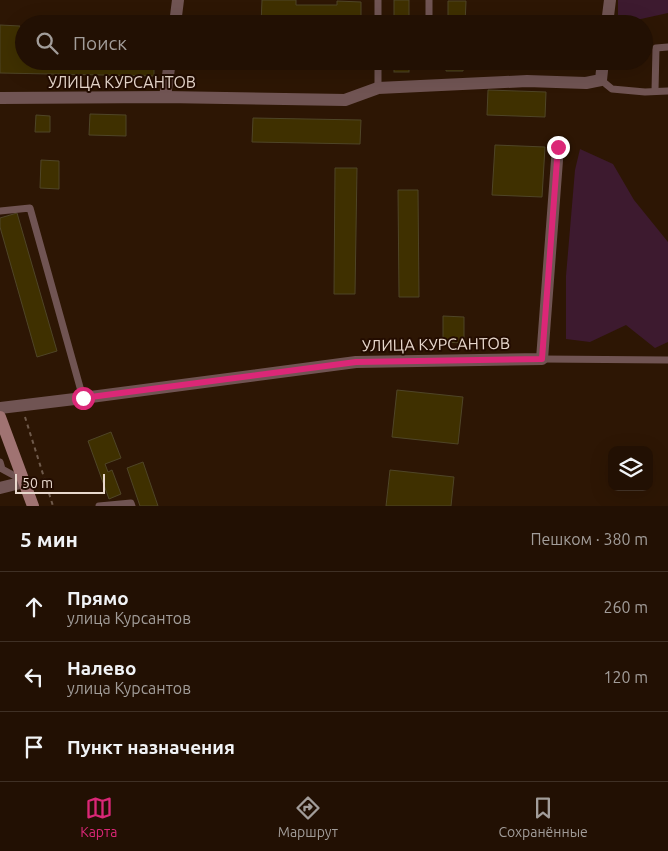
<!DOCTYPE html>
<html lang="ru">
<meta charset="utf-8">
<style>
body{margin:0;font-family:Ubuntu,sans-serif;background:#2a190d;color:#f1f3f6}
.controls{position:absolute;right:15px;bottom:15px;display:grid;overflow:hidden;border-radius:10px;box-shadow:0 5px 20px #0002}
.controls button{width:45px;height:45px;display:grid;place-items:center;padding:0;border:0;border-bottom:1px solid #3f3025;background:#221003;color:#f1f3f6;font:25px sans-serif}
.scale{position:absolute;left:15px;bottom:12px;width:90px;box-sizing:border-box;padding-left:5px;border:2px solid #e8d8cd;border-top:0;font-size:14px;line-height:18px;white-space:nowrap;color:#e8d8cd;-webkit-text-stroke:4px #230c00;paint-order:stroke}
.stop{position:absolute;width:15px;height:15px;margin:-11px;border:4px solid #db2777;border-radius:50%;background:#fff}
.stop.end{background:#db2777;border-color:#fff;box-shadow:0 1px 5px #0008}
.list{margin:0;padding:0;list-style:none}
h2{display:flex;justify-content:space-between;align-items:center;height:65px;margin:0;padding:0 20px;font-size:21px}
h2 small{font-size:16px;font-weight:400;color:#a29d9a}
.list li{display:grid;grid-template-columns:32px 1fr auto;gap:15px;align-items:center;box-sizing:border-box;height:70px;padding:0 20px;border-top:1px solid #3f3025}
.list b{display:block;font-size:19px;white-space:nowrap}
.list p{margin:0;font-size:16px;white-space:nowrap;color:#a29d9a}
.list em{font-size:16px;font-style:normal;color:#a29d9a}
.icon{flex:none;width:28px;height:28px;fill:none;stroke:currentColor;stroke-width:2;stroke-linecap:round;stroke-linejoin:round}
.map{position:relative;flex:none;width:668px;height:506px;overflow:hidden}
.search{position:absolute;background:#221003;box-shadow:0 5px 20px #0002;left:15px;right:15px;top:15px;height:55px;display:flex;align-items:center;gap:12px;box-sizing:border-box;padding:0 18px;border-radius:28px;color:#a29d9a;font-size:19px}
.sheet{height:275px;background:#221003}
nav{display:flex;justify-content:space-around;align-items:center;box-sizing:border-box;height:70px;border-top:1px solid #3f3025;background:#221003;font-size:14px;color:#a29d9a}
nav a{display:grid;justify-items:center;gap:2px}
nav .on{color:#db2777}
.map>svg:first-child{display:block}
.green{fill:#3d1a2f}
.building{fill:#3f3000;stroke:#4f4527}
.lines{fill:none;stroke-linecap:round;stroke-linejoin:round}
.path{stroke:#6f5a4b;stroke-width:2;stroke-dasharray:4 4;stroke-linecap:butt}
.lane{stroke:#705453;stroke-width:7}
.street{stroke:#705453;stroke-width:12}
.secondary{stroke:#a07372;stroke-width:12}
.route{stroke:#db2777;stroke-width:6}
.labels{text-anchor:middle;stroke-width:4;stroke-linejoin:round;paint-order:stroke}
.street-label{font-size:16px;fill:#e8d8cd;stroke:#230c00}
</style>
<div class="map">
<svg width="668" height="506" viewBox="0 0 668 506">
<rect width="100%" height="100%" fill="#2d1604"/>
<g class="green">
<polygon points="618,0 668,0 668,13 618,24"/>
<polygon points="580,149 613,164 634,200 668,242 668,342 655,348 626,325 590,342 566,339 566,276 575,170"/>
</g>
<g class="building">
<polygon points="262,0 296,0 296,5 337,5 337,1 361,2 361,24 261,24"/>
<rect x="394" y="0" width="15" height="24"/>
<polygon points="448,1 466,1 465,24 448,24"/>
<polygon points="0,25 20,26 19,44 24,44 24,61 154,61 154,76 0,73"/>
<rect x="394" y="61" width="15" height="11"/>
<polygon points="446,61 464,61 463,71 446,71"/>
<polygon points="488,90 546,92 545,117 487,115"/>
<polygon points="90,114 126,115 126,136 89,135"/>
<polygon points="36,115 50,116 50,132 35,132"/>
<polygon points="253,118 361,120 360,144 252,142"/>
<polygon points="495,145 545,147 542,197 492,195"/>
<polygon points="41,160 59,161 59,189 40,188"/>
<polygon points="335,168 357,168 355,294 334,294"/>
<polygon points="398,190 418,190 419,297 399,297"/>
<polygon points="17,213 57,351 37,357 0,227 0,218"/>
<polygon points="443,316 464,317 464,343 443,342"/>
<polygon points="397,390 463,397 458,444 392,437"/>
<polygon points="111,432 121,458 105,464 108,472 112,470 121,494 109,499 88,441"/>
<polygon points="143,462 158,506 140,506 127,468"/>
<polygon points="390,470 454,477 451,506 386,506"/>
</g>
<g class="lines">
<polyline class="path" points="25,417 53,506"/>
<g class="lane">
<polyline points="378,24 378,0"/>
<polyline points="429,24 429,0"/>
<polyline points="601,80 612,89 645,92 668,91"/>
<polyline points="378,88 378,61"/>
<polyline points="655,91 656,48 668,47"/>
<polyline points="0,211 30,208 83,398"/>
<polyline points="542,359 668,360"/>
<polyline points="0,462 2,469 24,481"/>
<polyline points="99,506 131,503 132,506"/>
</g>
<g class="street">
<polyline points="175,24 178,0"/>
<polyline points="607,24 610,0"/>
<polyline points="165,97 170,61"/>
<polyline points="0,98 165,97 345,100 378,88 527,81 586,83 601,80 603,61"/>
<polyline points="0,408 83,398 356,362 542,359 558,147"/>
<polyline points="0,488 24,482"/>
</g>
<polyline class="secondary" points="0,417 33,506"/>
</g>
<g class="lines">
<polyline class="route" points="83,398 356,362 542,359 558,147"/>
</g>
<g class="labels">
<g class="street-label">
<text x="122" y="88">УЛИЦА КУРСАНТОВ</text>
<text transform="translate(436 344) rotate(-1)" y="6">УЛИЦА КУРСАНТОВ</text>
</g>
</g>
</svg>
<div class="controls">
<button><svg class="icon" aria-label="layers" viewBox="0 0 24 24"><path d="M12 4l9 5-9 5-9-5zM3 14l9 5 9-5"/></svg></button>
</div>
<div class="scale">50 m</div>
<div class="stop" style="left:83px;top:398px"></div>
<div class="stop end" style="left:558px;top:147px"></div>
<div class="search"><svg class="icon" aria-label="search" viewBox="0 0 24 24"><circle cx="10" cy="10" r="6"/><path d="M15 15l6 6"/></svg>Поиск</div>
</div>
<section class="sheet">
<h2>5 мин<small>Пешком · 380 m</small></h2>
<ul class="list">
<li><svg class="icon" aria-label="ahead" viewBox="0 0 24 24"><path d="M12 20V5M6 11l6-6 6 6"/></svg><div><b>Прямо</b><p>улица Курсантов</p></div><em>260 m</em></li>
<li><svg class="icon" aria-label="left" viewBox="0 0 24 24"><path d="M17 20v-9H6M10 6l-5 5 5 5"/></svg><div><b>Налево</b><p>улица Курсантов</p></div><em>120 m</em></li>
<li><svg class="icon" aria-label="arrive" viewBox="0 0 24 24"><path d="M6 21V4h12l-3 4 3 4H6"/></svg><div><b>Пункт назначения</b></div></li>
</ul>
</section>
<nav>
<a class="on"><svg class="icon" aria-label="map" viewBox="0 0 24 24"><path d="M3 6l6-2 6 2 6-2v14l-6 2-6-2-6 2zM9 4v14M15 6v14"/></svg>Карта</a>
<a><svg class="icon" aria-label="directions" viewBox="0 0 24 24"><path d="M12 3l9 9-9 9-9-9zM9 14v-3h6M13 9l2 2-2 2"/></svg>Маршрут</a>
<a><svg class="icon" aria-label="saved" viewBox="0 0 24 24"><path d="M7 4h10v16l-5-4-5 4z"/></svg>Сохранённые</a>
</nav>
